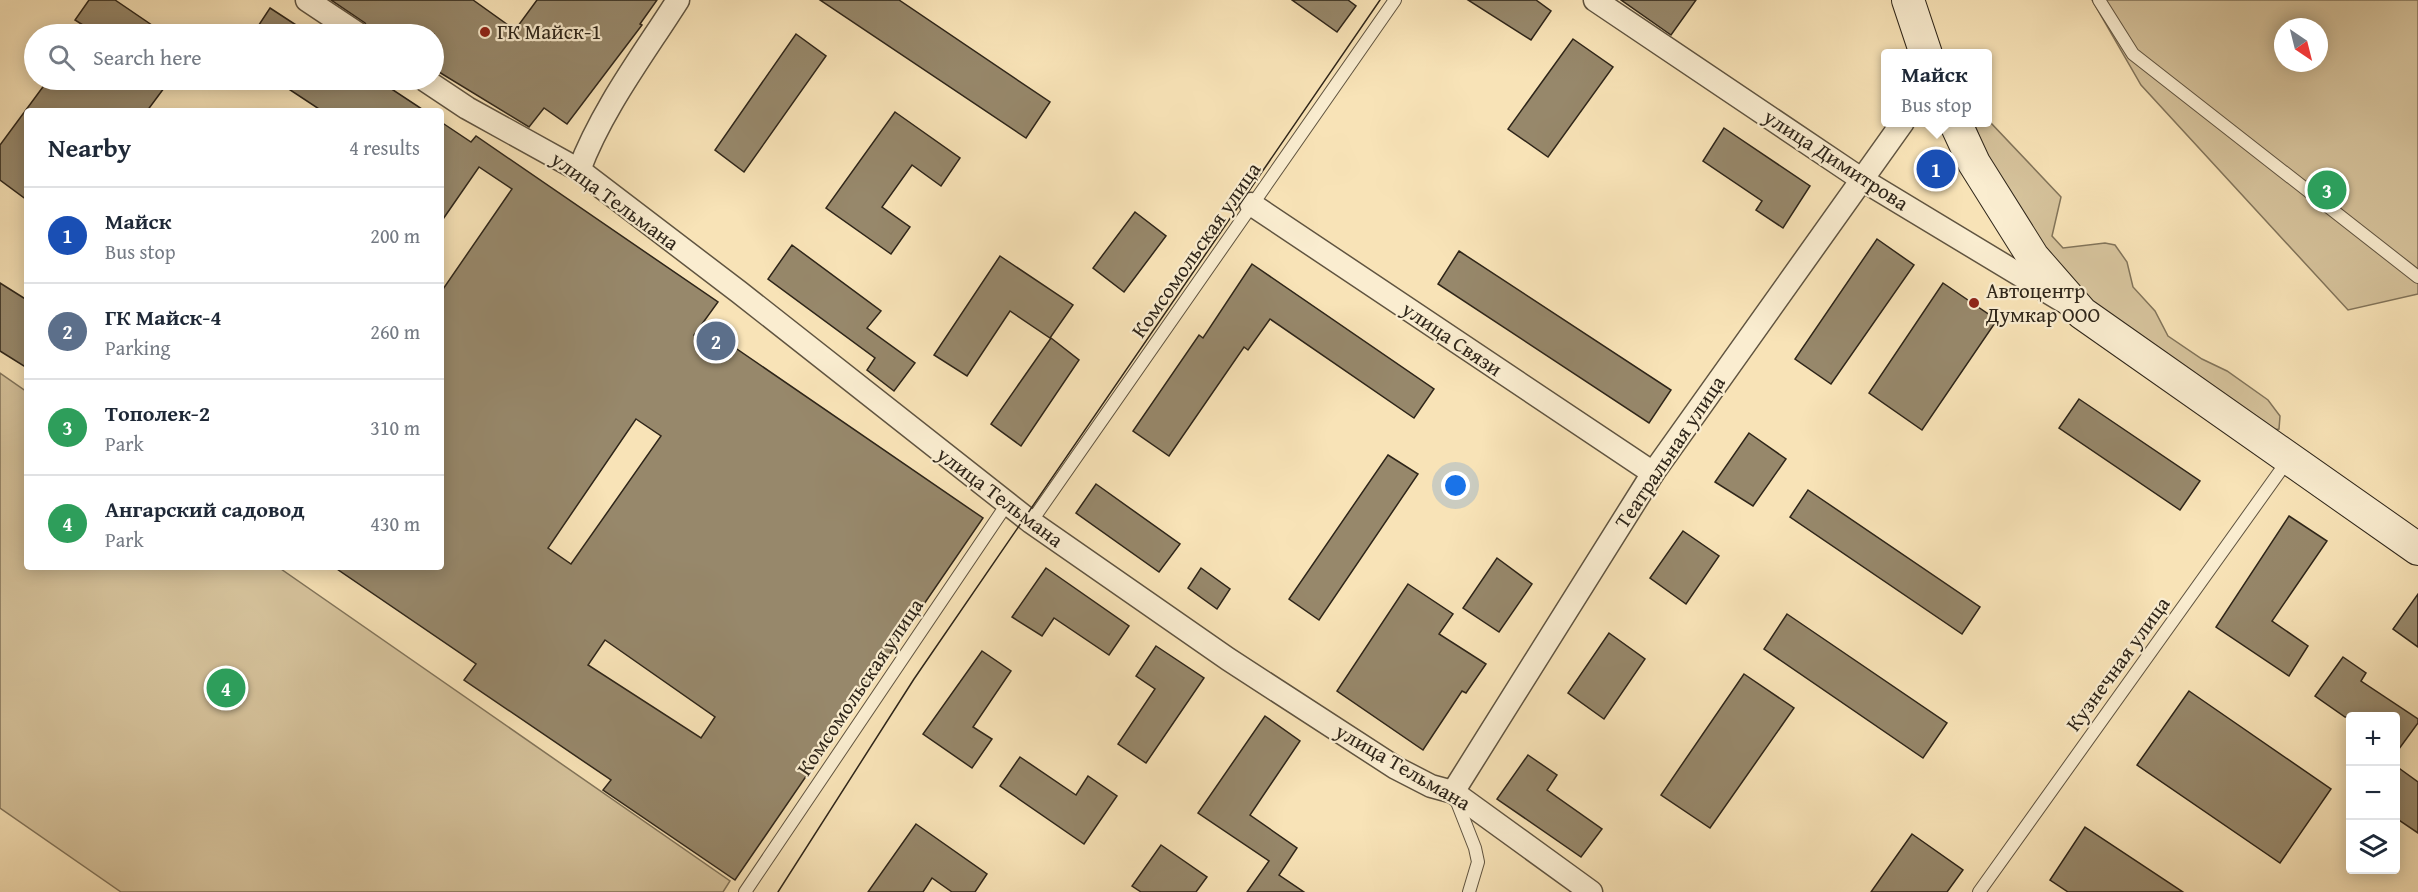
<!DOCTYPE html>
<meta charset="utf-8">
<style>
body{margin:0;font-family:"Gentium Book Plus",serif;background:#f2f2f3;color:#1f2937}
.controls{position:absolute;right:18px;bottom:18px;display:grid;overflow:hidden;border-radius:6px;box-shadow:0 3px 15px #0003}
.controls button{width:54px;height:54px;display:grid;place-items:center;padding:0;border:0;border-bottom:2px solid #e0e1e3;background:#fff;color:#1f2937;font:30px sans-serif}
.compass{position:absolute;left:2274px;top:18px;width:54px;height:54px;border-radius:50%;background:#fff;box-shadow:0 3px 15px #0003;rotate:145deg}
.you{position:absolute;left:1456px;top:486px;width:21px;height:21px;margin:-15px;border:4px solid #fff;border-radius:50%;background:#1a73e8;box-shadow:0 0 0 9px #1a73e833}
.badge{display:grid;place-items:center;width:39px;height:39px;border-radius:50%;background:#2563eb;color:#fff;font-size:20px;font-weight:700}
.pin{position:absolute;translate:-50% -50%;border:3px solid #fff;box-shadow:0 2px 6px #0006}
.popup{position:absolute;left:1881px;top:49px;width:111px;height:78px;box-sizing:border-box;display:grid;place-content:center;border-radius:6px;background:#fff;filter:drop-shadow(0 2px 4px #0005);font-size:20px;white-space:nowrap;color:#747a83}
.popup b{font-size:22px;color:#1f2937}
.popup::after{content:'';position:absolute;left:50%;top:100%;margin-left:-12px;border:12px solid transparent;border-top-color:#fff}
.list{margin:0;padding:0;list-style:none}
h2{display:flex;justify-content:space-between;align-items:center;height:78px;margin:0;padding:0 24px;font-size:26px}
h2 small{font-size:20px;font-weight:400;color:#747a83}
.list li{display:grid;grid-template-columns:39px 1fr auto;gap:18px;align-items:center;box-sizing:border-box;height:96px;padding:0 24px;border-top:2px solid #e0e1e3}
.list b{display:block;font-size:22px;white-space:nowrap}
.list p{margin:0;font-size:20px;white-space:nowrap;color:#747a83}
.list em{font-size:20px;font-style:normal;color:#747a83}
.icon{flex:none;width:33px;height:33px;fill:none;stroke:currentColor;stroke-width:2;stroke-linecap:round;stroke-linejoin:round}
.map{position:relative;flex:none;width:2418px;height:892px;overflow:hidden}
.search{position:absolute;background:#fff;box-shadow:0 3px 15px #0003;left:24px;top:24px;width:420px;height:66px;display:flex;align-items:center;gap:15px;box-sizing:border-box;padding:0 21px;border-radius:33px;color:#747a83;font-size:22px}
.panel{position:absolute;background:#fff;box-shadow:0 3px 15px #0003;left:24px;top:108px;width:420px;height:462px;border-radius:6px}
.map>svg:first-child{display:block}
.green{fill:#d6c39c;stroke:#82745a;stroke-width:1.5;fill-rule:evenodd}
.building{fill:#97886b;stroke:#2e2519;stroke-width:1.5;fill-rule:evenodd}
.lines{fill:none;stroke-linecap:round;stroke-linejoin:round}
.lane-casing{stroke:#605440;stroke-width:14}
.street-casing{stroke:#605440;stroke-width:25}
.secondary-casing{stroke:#2e2519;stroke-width:34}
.lane{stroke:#faedd0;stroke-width:12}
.street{stroke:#faedd0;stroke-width:22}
.secondary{stroke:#faedd0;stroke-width:32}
.tram{stroke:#2e2519;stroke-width:1.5}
.poi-dot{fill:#8f2418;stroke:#faedd0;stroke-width:2}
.labels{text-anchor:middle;stroke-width:4.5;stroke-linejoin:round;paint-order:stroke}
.poi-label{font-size:21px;fill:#2e2519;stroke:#faedd0;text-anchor:start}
.street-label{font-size:21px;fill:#2e2519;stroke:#faedd0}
</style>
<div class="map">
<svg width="2418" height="892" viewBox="0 0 2418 892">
<rect width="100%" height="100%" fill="#f8e3b7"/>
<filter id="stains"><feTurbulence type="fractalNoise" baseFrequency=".00333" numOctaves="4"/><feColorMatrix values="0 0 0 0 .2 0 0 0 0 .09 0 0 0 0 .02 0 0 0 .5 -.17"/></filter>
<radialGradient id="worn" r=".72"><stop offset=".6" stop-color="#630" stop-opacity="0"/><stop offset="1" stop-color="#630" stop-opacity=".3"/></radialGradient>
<g class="green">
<path d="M2092,0H2418V294L2348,310L2141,85ZM2283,27H2319V63H2283Z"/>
<polygon points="1987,109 1991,123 2061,197 2052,236 2063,248 2105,243 2115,245 2127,262 2133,287 2155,311 2168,336 2202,359 2227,371 2268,400 2280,416 2279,429 2262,432 2099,310 2053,264 1984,149 1974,123 1987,122"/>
<polygon points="0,373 27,392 27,567 278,567 730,881 723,892 121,892 0,808"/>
</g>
<g class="building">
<polygon points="89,0 115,0 165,34 81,34 86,27 75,20"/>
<polygon points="331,0 473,0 515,30 537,0 657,0 640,24 642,25 567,124 544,108 529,127 434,69 434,34 371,34 365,23"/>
<polygon points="820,0 899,0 1050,102 1026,138"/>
<polygon points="1292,0 1348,0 1356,6 1337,32"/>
<polygon points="1468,0 1536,0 1551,11 1531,40"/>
<polygon points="1621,0 1696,0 1671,35"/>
<polygon points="270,8 310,34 253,34"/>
<polygon points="796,34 826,56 744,172 715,150"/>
<polygon points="1573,39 1613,67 1548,157 1508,129"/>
<polygon points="48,80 170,80 147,111 27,111 27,200 0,180 0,145"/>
<polygon points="275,80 378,80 425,111 322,111"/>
<polygon points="895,112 960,158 941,186 912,165 882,207 910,227 891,254 826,208"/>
<path d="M441,122L471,142L476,136L718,302L694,335L724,355L731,345L983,518L735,880L603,790L611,780L464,680L476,664L334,567H441V292L512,189L479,167L441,222ZM636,419L661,436L571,564L548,548ZM605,640L715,717L701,738L588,665Z"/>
<polygon points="1724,128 1810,186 1783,228 1756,210 1762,201 1703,161"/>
<polygon points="1135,212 1166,236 1124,292 1093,268"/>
<polygon points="1877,239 1914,265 1831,384 1795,359"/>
<polygon points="792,245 881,311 867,328 915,363 894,391 867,370 875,358 768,279"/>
<polygon points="1459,251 1671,390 1649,423 1438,284"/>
<polygon points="1000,256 1073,305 1050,338 1010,311 967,376 934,355"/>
<polygon points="1252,264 1434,389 1414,418 1270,319 1248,350 1244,347 1169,456 1133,431 1199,335 1203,338"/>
<polygon points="0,283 27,300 27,368 0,351"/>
<polygon points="1943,283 1997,320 1922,430 1869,393"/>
<polygon points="1051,338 1079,360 1021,446 991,424"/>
<polygon points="2079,399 2200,481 2180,510 2059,428"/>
<polygon points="1749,433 1786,459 1753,506 1715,482"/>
<polygon points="1388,455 1418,474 1319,620 1289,599"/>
<polygon points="1096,484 1180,544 1159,572 1076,513"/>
<polygon points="1808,490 1980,607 1962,634 1790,517"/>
<polygon points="2289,516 2327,541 2272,621 2308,646 2289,676 2216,627"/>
<polygon points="1683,531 1719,556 1686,604 1650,578"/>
<polygon points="1497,558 1532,584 1499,632 1463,608"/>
<polygon points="1046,568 1129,626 1109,655 1054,618 1042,636 1012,617"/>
<polygon points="1201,568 1230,589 1217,609 1188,588"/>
<polygon points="1408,584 1453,614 1439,634 1486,664 1466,693 1462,691 1423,750 1337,691"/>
<polygon points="2418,594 2418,647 2393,629"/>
<polygon points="1787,614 1947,723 1923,758 1764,649"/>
<polygon points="1609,633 1645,659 1604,719 1568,693"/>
<polygon points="1156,646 1204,678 1146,763 1118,744 1155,689 1136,676"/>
<polygon points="982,651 1011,671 973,727 992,739 972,768 923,734"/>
<polygon points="2343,657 2366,673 2361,681 2418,719 2418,723 2396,753 2396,717 2345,717 2315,696"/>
<polygon points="1744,674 1794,708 1710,828 1661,795"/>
<polygon points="2189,691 2331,789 2280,863 2137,765"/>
<polygon points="1265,716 1300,741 1250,815 1297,848 1279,875 1304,892 1247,892 1269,861 1198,813"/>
<polygon points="1528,755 1557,775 1547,790 1602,829 1581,857 1497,799"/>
<polygon points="1020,757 1076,795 1088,776 1117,796 1084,844 1000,786"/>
<polygon points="2396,766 2418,782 2418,833 2396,818"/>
<polygon points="916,824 987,874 975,892 952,892 932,878 923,892 868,892"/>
<polygon points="2085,827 2183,892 2068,892 2050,880"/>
<polygon points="1912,834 1963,870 1947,892 1871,892"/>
<polygon points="1161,845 1207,877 1196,892 1141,892 1132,886"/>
</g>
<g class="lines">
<defs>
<g id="lane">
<polyline points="2099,0 2133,54 2418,277"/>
<polyline points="1031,522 1395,0"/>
<polyline points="1455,797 1475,848 1478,862 1469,892"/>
<polyline points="745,892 1007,504"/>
<polyline points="1979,892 2288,460"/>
</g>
<g id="street">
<polyline points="307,0 358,34"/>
<polyline points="1595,0 1861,179 2063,301"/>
<polyline points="425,80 467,108 579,170 739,292 1031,522 1228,659 1396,768 1431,786 1453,792 1591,892"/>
<path d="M579,170C602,109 643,55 678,0"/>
<polyline points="1251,204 1653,473"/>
<polyline points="1453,792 1653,473 1903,122"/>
</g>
<g id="secondary">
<polyline points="1908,0 1926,54"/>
<polyline points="1955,122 1974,163 2033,257 2082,313 2418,549"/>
</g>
</defs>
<use href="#lane" class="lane-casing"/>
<use href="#street" class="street-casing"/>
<use href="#secondary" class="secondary-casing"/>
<use href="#lane" class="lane"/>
<use href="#street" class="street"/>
<use href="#secondary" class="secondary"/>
<polyline class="tram" points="778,892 914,679 1380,0"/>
</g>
<g class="poi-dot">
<circle cx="485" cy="32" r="6"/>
<circle cx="1974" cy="303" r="6"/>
</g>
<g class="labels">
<g class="poi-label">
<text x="497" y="39">ГК Майск-1</text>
<text x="1986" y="298">Автоцентр<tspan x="1986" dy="24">Думкар ООО</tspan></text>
</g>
<g class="street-label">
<text transform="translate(1836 160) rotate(33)" y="7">улица Димитрова</text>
<text transform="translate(615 201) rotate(36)" y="7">улица Тельмана</text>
<text transform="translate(1196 250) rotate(-55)" y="7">Комсомольская улица</text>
<text transform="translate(1452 339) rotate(34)" y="7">улица Связи</text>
<text transform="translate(1670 452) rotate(-56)" y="7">Театральная улица</text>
<text transform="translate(1000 497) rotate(37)" y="7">улица Тельмана</text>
<text transform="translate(2118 664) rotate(-54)" y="7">Кузнечная улица</text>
<text transform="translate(860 687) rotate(-56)" y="7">Комсомольская улица</text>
<text transform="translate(1403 767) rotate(30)" y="7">улица Тельмана</text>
</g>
</g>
<rect width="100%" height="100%" filter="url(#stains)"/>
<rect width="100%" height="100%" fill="url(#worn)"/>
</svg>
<div class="controls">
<button>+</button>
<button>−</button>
<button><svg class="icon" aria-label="layers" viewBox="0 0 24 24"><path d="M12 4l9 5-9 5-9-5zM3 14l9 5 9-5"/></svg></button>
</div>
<svg class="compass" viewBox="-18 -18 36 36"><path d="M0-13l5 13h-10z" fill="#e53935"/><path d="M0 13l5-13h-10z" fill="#747a83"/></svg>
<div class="you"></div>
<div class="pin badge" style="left:1936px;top:169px;background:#1a4fb4">1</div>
<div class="popup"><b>Майск</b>Bus stop</div>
<div class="pin badge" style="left:716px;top:341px;background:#5c6f8a">2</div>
<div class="pin badge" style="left:2327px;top:190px;background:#2e9e5b">3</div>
<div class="pin badge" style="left:226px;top:688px;background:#2e9e5b">4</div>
<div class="search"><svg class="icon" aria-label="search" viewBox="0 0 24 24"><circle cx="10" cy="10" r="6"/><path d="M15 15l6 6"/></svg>Search here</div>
<section class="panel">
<h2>Nearby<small>4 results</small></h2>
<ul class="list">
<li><span class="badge" style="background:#1a4fb4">1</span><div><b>Майск</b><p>Bus stop</p></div><em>200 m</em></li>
<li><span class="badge" style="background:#5c6f8a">2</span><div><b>ГК Майск-4</b><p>Parking</p></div><em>260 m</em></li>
<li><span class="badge" style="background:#2e9e5b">3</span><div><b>Тополек-2</b><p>Park</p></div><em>310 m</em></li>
<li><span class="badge" style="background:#2e9e5b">4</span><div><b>Ангарский садовод</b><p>Park</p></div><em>430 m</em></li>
</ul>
</section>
</div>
